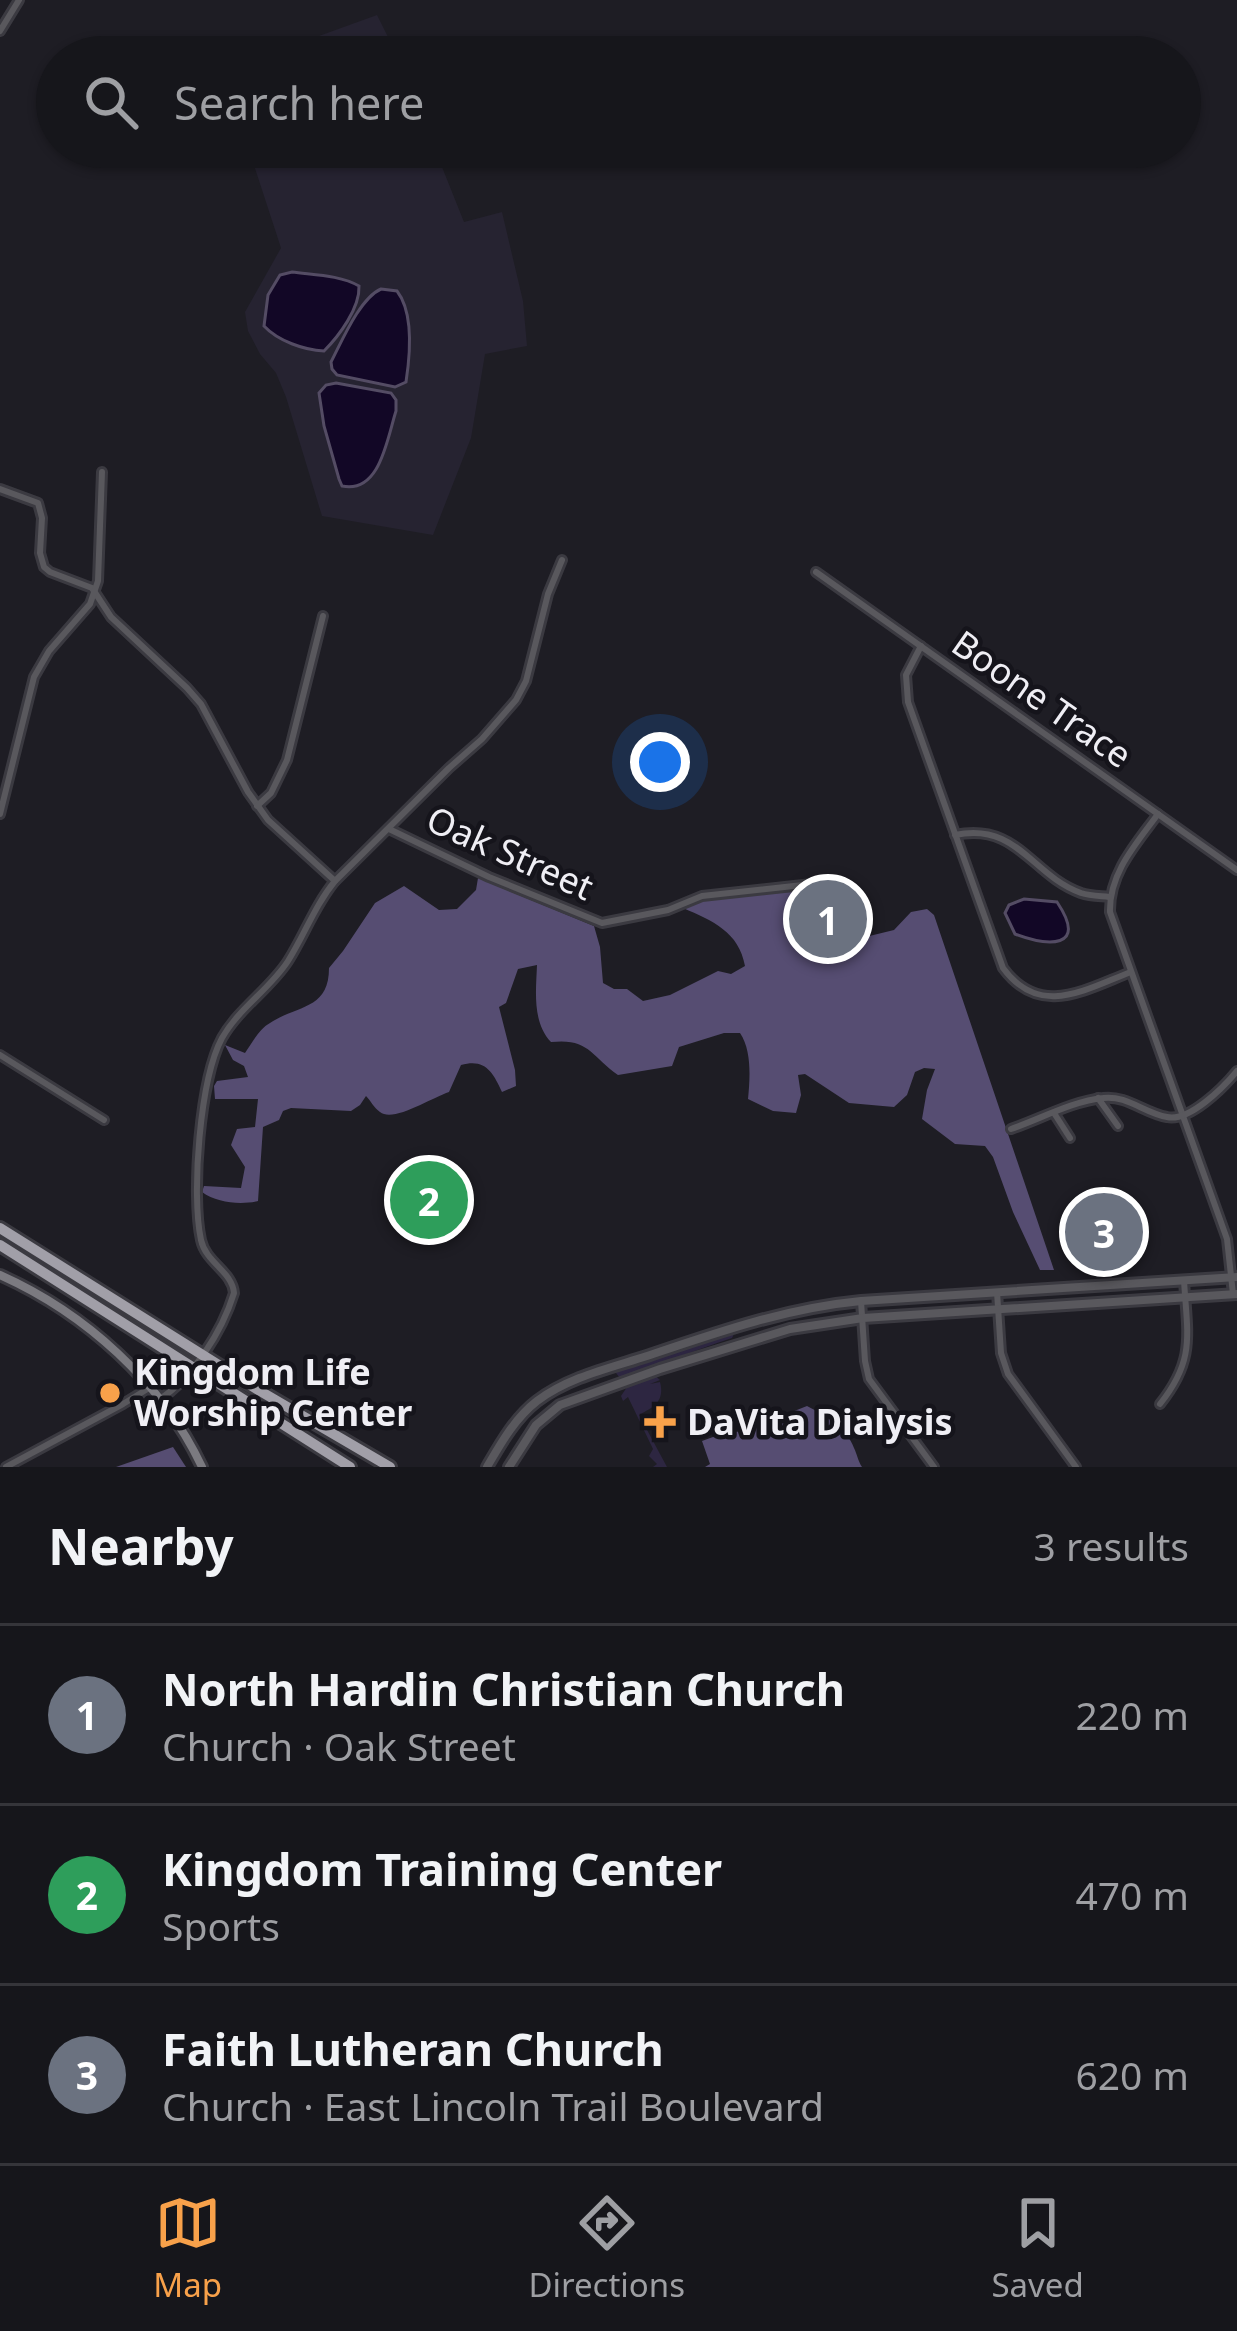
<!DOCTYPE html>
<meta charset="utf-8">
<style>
body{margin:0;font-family:"Noto Sans",sans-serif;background:#1f1f24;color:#f1f3f6}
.you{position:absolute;left:660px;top:762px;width:42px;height:42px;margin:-30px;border:9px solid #fff;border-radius:50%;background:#1a73e8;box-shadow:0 0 0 18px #1a73e833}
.badge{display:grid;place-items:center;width:78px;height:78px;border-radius:50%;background:#f8a14a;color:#fff;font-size:39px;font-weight:700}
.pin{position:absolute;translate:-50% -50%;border:6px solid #fff;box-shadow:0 3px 12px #0006}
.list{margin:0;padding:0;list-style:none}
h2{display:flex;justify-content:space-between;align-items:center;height:156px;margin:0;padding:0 48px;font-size:51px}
h2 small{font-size:39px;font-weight:400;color:#9e9fa3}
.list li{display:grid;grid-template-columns:78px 1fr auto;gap:36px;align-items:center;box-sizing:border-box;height:180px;padding:0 48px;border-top:3px solid #35353a}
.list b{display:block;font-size:45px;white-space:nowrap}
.list p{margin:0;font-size:39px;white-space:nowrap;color:#9e9fa3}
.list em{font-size:39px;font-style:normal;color:#9e9fa3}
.icon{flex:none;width:66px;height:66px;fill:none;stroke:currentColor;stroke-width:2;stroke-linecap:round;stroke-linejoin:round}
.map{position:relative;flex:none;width:1237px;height:1467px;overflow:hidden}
.search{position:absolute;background:#16161b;box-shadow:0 3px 9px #0004;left:36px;right:36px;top:36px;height:132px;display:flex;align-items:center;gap:30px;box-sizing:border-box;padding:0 42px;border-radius:66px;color:#9e9fa3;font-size:45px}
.sheet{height:696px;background:#16161b}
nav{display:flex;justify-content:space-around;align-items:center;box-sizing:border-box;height:168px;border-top:3px solid #35353a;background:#16161b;font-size:33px;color:#9e9fa3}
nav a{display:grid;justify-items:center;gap:6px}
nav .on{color:#f8a14a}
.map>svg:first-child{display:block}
.built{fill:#262331}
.green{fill:#2d2641}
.forest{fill:#564d72}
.water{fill:#120726;stroke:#544c64;stroke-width:3}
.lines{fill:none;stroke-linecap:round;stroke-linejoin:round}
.minor-casing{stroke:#3b3a41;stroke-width:12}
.tertiary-casing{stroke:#3b3a41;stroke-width:14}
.secondary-casing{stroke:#3b3a41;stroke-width:14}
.trunk-casing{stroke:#3b3a41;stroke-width:16}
.minor{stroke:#59585d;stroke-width:6}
.tertiary{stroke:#59585d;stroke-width:8}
.secondary{stroke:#7b7a80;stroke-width:8}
.trunk{stroke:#a19fa8;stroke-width:10}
.poi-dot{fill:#f8a14a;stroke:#15141b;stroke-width:4.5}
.labels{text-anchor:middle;stroke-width:9;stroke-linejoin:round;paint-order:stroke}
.street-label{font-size:36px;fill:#efeef4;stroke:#15141b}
.poi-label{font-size:36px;font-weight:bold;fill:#efeef4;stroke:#15141b;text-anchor:start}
</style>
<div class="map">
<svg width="1237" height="1467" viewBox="0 0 1237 1467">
<rect width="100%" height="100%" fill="#1e1d24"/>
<g class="built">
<polygon points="377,15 398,57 261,57"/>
<polygon points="248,147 434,147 464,222 502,212 523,301 527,346 485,354 471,438 433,535 322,516 286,397 276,373 260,354 248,331 245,312 281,248"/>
</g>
<g class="green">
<path d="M731,1332L734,1334L732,1338C694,1350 658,1366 620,1378L616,1373L618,1369Z"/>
<path d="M654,1375L660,1380L650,1384L660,1382C665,1401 654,1407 639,1415L667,1467H653L657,1464L649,1456L653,1449L628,1397L623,1401L621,1396L629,1384Z"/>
</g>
<g class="forest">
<path d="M478,878L594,926L600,947L603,983L614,989H627L643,1001L670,995L718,971L731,974L745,966C739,932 713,921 683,908L704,899L728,895L808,888L811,922L802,933L810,942L820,948L894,930L911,912L927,909L934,915L1054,1270H1040L1013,1212L993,1157L985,1146L955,1144L922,1119L927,1090L935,1069L924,1068L915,1072L907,1095L894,1107L849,1103L805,1074L798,1075L801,1095L796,1113L773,1111L748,1099C750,1078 752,1051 740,1033H724L679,1047L672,1066L618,1075C590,1055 589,1038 551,1042C532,1022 536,991 537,965L518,969L506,1003L499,1007L515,1070L516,1086L502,1092C493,1072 485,1058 461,1065L449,1092C431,1098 393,1123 380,1112C374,1108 371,1101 366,1096L360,1105L351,1111L291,1108L283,1111L279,1120L263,1127L258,1201C241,1205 217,1203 202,1192L204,1186L241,1188L245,1167L231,1145L237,1129L255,1127L258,1099H215L214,1086L217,1081L248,1077L244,1066L233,1060L225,1045L245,1053C252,1043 259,1029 270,1023C297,1005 329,1010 329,968L343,951L375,903L404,886L439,910L457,909L476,890Z"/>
<path d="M807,1406C824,1415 847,1428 854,1448C857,1454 858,1461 862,1467H705L710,1464L702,1441L724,1433L744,1431Z"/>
<polygon points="173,1447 186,1467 116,1467"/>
</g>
<g class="water">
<path d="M292,272C314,275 340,275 359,286C360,308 339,336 324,351C304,350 278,341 264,326L268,295L280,275Z"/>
<path d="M381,289L397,291C414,313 410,356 406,382L395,387L337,375L332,369L331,362C342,341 360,298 381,289Z"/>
<path d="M336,383L391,393L396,400V411C387,439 380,494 342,486L339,479L324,426L319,393L326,385Z"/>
<path d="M1024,899L1057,902C1089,950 1047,946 1015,934L1005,913L1009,905Z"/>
</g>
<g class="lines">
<defs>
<g id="minor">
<polyline points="0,31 19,0"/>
<polyline points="0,489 38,503 42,518 40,553 44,567 50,572 92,588 111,617 187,688 201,704 248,792 268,820 335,881"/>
<polyline points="816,572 1237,870"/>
<path d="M921,646L906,675L908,702L1003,968C1040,1018 1084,990 1131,972"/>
<polyline points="257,806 271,793 287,760 323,616"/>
<polyline points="0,814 34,677 49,651 90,604 98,581 102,472"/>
<path d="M1158,814C1136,844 1109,873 1110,912L1227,1239L1233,1294"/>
<polyline points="389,829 489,877 602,923 668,910 702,896 821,883"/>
<path d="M955,835C1018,822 1031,875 1081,893C1090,896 1100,896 1109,897"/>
<polyline points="0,1055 104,1120"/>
<polyline points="1098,1098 1118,1126"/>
<polyline points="1054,1113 1070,1138"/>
<path d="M1011,1129C1040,1119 1073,1101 1103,1098C1127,1095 1144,1113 1167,1117C1189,1122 1223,1088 1237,1071"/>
<polyline points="997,1292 1001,1353 1008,1374 1076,1467"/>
<polyline points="861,1301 865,1361 869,1379 934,1467"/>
<path d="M159,1400C193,1377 222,1332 234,1293C232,1271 206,1263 201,1240C191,1194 200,1079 222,1038C239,1008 270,989 288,961C305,934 315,905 335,881L449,768L482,739L516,700L526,681L548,594L562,560"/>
<path d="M1160,1404C1196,1359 1187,1334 1184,1280"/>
<polyline points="6,1467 123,1404 149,1388"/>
</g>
<g id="tertiary">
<path d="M487,1467C501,1443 515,1418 537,1401C569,1377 610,1368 647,1356C718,1332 787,1308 861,1301L1237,1277"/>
<polyline points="509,1467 536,1425 560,1405 660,1369 790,1329 863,1318 1237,1294"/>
</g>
<path id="secondary" d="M0,1275C85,1313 162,1382 202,1467"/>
<g id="trunk">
<polyline points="0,1228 260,1391 390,1467"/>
<polyline points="0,1245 350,1467"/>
</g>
</defs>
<use href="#minor" class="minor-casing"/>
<use href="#tertiary" class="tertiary-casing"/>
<use href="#secondary" class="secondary-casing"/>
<use href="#trunk" class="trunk-casing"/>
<use href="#minor" class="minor"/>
<use href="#tertiary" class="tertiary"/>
<use href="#secondary" class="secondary"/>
<use href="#trunk" class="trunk"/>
</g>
<g class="poi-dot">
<circle cx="110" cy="1393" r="12"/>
<path d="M654 1404h12v12h12v12h-12v12h-12v-12h-12v-12h12z"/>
</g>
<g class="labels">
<g class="street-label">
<text transform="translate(1042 699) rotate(35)" y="13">Boone Trace</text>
<text transform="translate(510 853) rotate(24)" y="13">Oak Street</text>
</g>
<g class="poi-label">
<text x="134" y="1385">Kingdom Life<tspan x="134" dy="41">Worship Center</tspan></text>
<text x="687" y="1435">DaVita Dialysis</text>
</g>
</g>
</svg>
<div class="you"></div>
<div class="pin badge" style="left:828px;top:919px;background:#6b7280">1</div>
<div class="pin badge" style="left:429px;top:1200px;background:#2e9e5b">2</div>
<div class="pin badge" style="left:1104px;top:1232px;background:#6b7280">3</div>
<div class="search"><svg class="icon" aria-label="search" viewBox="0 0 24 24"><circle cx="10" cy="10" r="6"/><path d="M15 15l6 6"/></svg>Search here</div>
</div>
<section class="sheet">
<h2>Nearby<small>3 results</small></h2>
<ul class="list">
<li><span class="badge" style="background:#6b7280">1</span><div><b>North Hardin Christian Church</b><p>Church · Oak Street</p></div><em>220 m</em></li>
<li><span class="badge" style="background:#2e9e5b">2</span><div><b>Kingdom Training Center</b><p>Sports</p></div><em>470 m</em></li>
<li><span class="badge" style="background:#6b7280">3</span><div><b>Faith Lutheran Church</b><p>Church · East Lincoln Trail Boulevard</p></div><em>620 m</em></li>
</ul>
</section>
<nav>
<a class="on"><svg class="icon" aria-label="map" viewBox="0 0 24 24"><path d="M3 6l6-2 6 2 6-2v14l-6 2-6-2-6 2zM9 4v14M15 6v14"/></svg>Map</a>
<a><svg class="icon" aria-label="directions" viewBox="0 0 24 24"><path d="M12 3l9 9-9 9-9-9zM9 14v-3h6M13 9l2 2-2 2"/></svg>Directions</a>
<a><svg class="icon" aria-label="saved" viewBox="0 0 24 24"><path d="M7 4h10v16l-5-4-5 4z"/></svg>Saved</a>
</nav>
